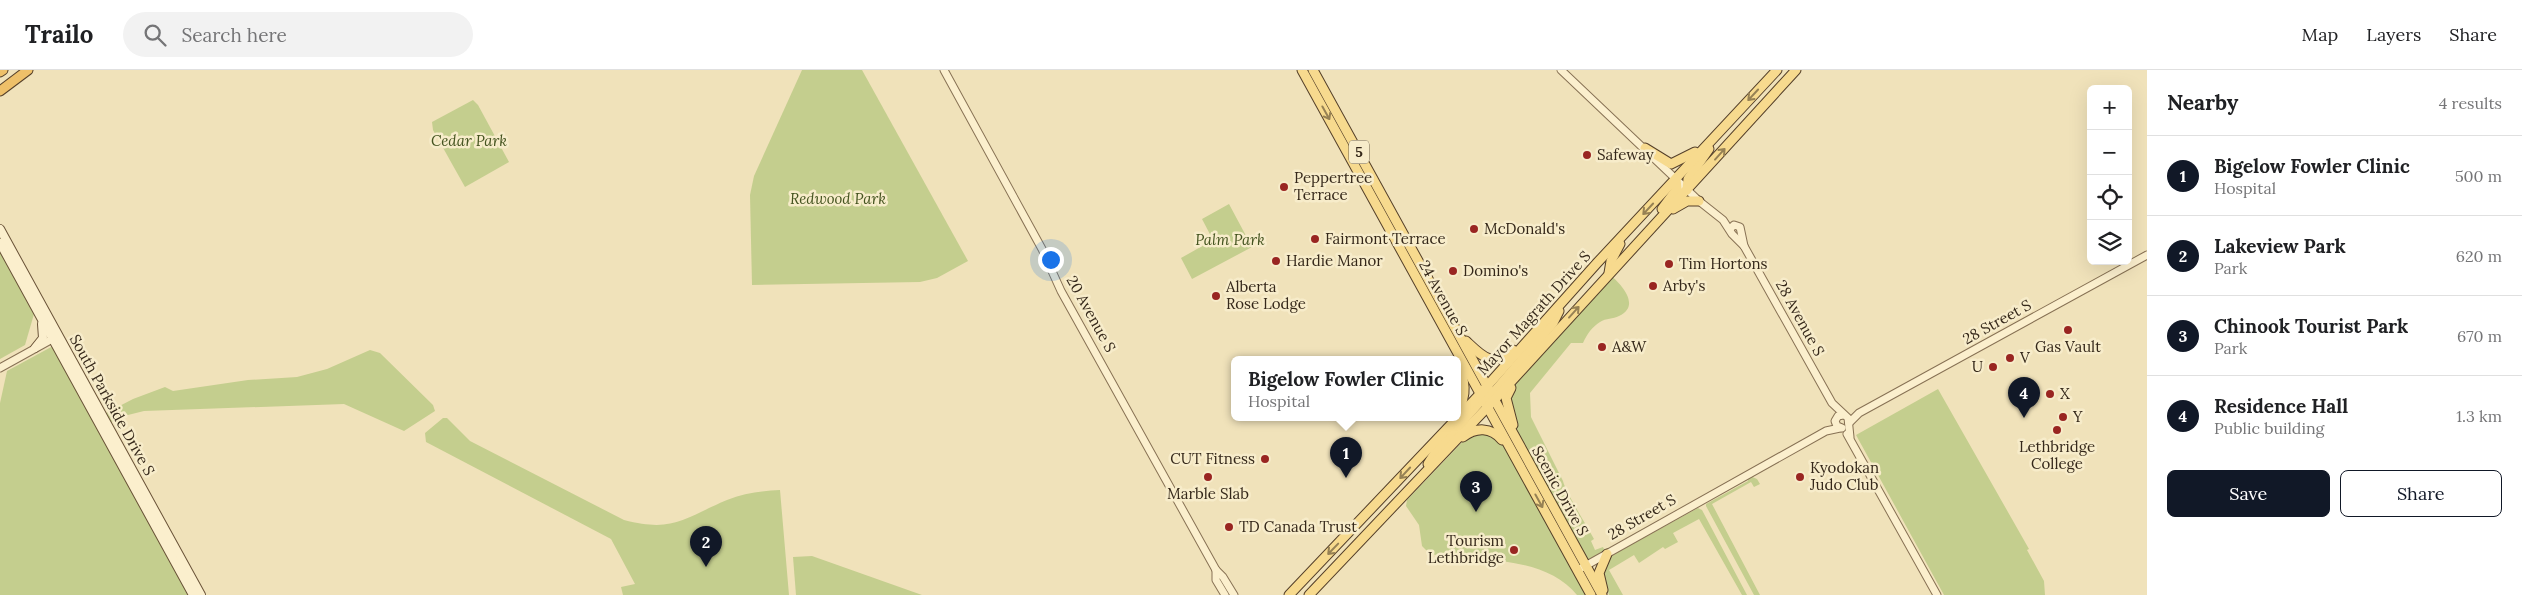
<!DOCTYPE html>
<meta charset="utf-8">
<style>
body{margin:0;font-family:Lora,serif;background:#f2f2f2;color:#202124}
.controls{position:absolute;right:15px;top:15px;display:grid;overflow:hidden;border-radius:8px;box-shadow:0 5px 20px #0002}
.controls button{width:45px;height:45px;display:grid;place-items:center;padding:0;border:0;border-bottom:1px solid #e0e0e0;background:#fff;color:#202124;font:25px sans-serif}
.you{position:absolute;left:1050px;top:189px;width:18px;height:18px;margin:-12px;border:4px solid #fff;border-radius:50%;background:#1a73e8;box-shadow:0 0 0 8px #1a73e833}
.badge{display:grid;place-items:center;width:32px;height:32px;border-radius:50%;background:#111827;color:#fff;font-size:16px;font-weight:700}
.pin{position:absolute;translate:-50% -41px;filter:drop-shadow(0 1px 2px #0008)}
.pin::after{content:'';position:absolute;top:26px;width:18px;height:15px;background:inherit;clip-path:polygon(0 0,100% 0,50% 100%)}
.popup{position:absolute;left:1231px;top:286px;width:230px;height:65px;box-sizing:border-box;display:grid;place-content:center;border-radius:8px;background:#fff;filter:drop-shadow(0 1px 4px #0005);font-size:16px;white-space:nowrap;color:#757577}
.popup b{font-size:19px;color:#202124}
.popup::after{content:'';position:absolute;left:50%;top:100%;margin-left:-10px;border:10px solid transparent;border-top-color:#fff}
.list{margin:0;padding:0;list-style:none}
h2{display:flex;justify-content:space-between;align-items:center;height:65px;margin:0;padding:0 20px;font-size:21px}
h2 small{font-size:16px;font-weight:400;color:#757577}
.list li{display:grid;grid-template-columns:32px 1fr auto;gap:15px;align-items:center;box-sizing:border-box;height:80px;padding:0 20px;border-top:1px solid #e0e0e0}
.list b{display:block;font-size:19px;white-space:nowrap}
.list p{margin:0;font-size:16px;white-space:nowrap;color:#757577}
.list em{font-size:16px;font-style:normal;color:#757577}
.actions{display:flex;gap:10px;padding:15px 20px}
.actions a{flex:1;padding:11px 0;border:1px solid #111827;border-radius:8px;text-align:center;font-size:18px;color:#111827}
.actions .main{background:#111827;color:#fff}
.icon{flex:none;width:28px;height:28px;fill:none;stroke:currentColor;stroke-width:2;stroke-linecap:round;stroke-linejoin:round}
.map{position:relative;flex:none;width:2147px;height:525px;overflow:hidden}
header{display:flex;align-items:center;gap:30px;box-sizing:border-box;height:70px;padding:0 25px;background:#fff;border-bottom:1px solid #e0e0e0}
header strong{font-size:24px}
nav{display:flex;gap:28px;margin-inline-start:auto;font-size:18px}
.search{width:350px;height:45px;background:#f2f2f2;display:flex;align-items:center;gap:12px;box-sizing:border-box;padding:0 18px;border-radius:28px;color:#757577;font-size:19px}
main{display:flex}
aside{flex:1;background:#fff}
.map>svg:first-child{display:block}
.green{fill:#c4ce8e}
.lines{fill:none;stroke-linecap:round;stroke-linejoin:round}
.tertiary-casing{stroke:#877154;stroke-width:9}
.secondary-casing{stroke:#695237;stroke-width:10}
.primary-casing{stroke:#543f29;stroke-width:11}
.trunk-casing{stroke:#543f29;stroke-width:11}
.tertiary{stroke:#fbefcd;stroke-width:7}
.secondary{stroke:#fbefcd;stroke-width:8}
.primary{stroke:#f7da8e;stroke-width:9}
.trunk{stroke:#eec069;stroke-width:9}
.oneway{stroke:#968154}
.poi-dot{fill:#992521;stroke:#f7ecca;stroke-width:2}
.labels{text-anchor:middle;stroke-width:5;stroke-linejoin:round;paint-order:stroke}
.shield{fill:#f7ecca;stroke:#6f634f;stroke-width:1}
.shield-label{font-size:14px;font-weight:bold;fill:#35281a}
.park-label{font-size:15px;font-style:italic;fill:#44531f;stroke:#f7ecca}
.poi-label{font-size:15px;fill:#35281a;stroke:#f7ecca;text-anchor:start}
.street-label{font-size:15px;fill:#35281a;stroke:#f7ecca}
</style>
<header>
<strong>Trailo</strong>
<div class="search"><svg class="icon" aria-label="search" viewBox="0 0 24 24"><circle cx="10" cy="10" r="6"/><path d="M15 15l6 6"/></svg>Search here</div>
<nav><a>Map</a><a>Layers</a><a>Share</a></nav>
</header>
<main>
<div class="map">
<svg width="2147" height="525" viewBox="0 0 2147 525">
<rect width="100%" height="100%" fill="#f0e2ba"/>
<g class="green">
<polygon points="802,0 862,0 968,191 937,208 920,212 752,215 750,125 754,106"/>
<polygon points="473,30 478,35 509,92 465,117 433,60 432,52"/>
<polygon points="1229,134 1252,177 1192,209 1181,188 1213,170 1202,149"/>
<polygon points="0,182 34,244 25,275 0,289"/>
<path d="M1609,204C1620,213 1642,235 1619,246C1613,249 1606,248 1600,252C1592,257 1587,264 1583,273H1571L1530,323L1531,347L1563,411C1565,421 1587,456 1594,469L1591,471L1595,480L1603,477L1606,484L1585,496L1515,359L1507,324Z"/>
<polygon points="53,276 189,525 0,525 0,333 7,301"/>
<polygon points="370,280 380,283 433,335 435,341 404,361 344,334 144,341 124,346 111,352 106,343 133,329 165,317 173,321 248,310 297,307 327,299"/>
<polygon points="1938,319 2029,479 2027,480 2044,511 2045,525 1944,525 1856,365"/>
<path d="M443,348H447L470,371L624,450C674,463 684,448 727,430C744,423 761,421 780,420L789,525H623L621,517L635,514L611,469L426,372L425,363Z"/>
<path d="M1484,362L1501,371L1588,525H1577C1546,487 1482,490 1436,485L1429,483L1422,476L1419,455L1406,436L1407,430L1467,367Z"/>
<polygon points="1750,406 1757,409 1760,414 1754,417 1751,412 1712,434 1760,525 1754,525 1706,436 1706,434 1748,411 1747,408"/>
<polygon points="1698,438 1702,440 1747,525 1742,525 1699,449 1673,463 1678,472 1665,479 1663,477 1639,493 1634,485 1609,500 1623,525 1609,525 1602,501 1611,487 1616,483"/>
<polygon points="812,486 922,525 796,525 793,487"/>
</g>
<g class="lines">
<defs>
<g id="tertiary">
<polyline points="944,0 1042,179 1061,221 1216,500 1223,507 1234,525"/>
<polyline points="1561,0 1699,131 1723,150 1732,164 1744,176 1832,333 1848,348 1850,367"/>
<polyline points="1730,159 1734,155 1740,157 1744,176"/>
<polyline points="0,298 56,267"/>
<polyline points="1849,353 1859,343 2147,185"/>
<polyline points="1842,358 1837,356 1835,351 1838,346 1843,345"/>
<polyline points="1847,364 1937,525"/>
<polyline points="1216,500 1216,510 1225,525"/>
<polyline points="1578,500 1826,361 1840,358"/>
</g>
<g id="secondary">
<polyline points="0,159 201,525"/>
<polyline points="0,173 193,525"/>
<polyline points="35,278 43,268 42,254"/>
</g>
<g id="primary">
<polyline points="1302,0 1591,525"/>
<polyline points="1313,0 1602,525"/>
<polyline points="1645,78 1671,94 1695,82"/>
<polyline points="1687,120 1688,109 1709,79"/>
<polyline points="1662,139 1677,119 1676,109"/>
<polyline points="1673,139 1687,131 1699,131"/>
<polyline points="1609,203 1611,191 1620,174"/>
<path d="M1466,271C1484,288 1491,297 1513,280"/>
<polyline points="1511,318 1506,328 1513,355"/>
<polyline points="1489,328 1553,253 1559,241"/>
<path d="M1457,342C1468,325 1465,310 1457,293"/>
<path d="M1463,367C1476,357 1491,357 1502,370"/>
<polyline points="1428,394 1437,380 1485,326"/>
<polyline points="1603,520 1599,503 1607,484"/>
<polyline points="1289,525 1480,324 1597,193 1777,0"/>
<polyline points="1309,525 1498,326 1796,0"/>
</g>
<g id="trunk">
<polyline points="0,2 3,0"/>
<polyline points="0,21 28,0"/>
</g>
</defs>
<use href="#tertiary" class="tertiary-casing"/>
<use href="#secondary" class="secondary-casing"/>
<use href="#primary" class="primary-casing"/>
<use href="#trunk" class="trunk-casing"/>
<use href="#tertiary" class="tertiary"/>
<use href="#secondary" class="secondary"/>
<use href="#primary" class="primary"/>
<use href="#trunk" class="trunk"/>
</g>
<defs><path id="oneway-shaft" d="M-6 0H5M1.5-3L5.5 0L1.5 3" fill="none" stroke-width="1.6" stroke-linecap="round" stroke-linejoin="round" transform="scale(1.25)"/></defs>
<g class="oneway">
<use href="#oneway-shaft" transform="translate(1753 25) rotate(133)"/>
<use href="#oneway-shaft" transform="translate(1326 43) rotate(61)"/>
<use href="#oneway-shaft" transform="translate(1720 84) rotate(-48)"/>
<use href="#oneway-shaft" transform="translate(1648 139) rotate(133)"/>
<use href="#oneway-shaft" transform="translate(1574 242) rotate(-48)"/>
<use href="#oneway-shaft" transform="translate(1405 403) rotate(133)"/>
<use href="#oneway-shaft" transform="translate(1539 431) rotate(61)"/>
<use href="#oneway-shaft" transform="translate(1333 479) rotate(134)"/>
</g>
<g class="poi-dot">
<circle cx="1587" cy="85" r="5"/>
<circle cx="1284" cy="117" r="5"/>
<circle cx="1474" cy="159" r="5"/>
<circle cx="1315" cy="169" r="5"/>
<circle cx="1276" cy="191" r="5"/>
<circle cx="1669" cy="194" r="5"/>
<circle cx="1453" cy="201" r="5"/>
<circle cx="1653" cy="216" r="5"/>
<circle cx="1216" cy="226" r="5"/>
<circle cx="2068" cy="260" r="5"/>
<circle cx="1602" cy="277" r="5"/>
<circle cx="2010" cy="288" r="5"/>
<circle cx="1993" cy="297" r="5"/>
<circle cx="2050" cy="324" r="5"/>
<circle cx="2063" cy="347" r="5"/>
<circle cx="2057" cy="360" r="5"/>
<circle cx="1265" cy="389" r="5"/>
<circle cx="1208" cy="407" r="5"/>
<circle cx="1800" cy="407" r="5"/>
<circle cx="1229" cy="457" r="5"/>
<circle cx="1514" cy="480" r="5"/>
</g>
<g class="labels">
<rect class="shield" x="1349" y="70.5" width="20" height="23" rx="4"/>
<g class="shield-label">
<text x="1359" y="87">5</text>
</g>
<g class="park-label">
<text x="469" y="76">Cedar Park</text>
<text x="838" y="134">Redwood Park</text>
<text x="1230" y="175">Palm Park</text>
</g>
<g class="poi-label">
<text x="1597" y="90">Safeway</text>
<text x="1294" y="113">Peppertree<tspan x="1294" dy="17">Terrace</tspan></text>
<text x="1484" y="164">McDonald's</text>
<text x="1325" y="174">Fairmont Terrace</text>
<text x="1286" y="196">Hardie Manor</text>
<text x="1679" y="199">Tim Hortons</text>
<text x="1463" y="206">Domino's</text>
<text x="1663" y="221">Arby's</text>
<text x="1226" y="222">Alberta<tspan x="1226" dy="17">Rose Lodge</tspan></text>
<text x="1612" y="282">A&amp;W</text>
<text x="2068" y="282" text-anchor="middle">Gas Vault</text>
<text x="2020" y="293">V</text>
<text x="1983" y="302" text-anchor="end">U</text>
<text x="2060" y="329">X</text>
<text x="2073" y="352">Y</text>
<text x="2057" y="382" text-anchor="middle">Lethbridge<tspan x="2057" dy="17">College</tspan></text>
<text x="1255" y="394" text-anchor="end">CUT Fitness</text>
<text x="1810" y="403">Kyodokan<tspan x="1810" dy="17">Judo Club</tspan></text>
<text x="1208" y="429" text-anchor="middle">Marble Slab</text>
<text x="1239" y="462">TD Canada Trust</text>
<text x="1504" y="476" text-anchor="end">Tourism<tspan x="1504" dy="17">Lethbridge</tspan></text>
</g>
<g class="street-label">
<text transform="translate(1443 228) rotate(61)" y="5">24 Avenue S</text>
<text transform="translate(1534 243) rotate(-48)" y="5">Mayor Magrath Drive S</text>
<text transform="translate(1091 244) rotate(61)" y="5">20 Avenue S</text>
<text transform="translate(1800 248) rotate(61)" y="5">28 Avenue S</text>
<text transform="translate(1997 252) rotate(-29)" y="5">28 Street S</text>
<text transform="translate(112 335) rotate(61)" y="5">South Parkside Drive S</text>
<text transform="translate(1560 421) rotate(61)" y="5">Scenic Drive S</text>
<text transform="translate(1642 447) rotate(-30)" y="5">28 Street S</text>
</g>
</g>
</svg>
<div class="controls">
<button>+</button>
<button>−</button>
<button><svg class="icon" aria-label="locate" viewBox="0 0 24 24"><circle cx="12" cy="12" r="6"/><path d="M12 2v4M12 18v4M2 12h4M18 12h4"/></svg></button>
<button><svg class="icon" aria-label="layers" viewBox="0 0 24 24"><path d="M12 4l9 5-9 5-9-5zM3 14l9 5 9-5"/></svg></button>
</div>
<div class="you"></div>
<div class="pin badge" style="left:1346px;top:408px">1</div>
<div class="popup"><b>Bigelow Fowler Clinic</b>Hospital</div>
<div class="pin badge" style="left:706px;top:497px">2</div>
<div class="pin badge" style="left:1476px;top:442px">3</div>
<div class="pin badge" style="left:2024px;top:348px">4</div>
</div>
<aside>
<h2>Nearby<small>4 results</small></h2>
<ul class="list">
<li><span class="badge">1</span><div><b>Bigelow Fowler Clinic</b><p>Hospital</p></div><em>500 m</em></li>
<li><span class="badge">2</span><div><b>Lakeview Park</b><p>Park</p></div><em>620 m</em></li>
<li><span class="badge">3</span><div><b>Chinook Tourist Park</b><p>Park</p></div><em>670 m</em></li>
<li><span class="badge">4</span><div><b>Residence Hall</b><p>Public building</p></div><em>1.3 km</em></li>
</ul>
<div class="actions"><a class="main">Save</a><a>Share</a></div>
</aside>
</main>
